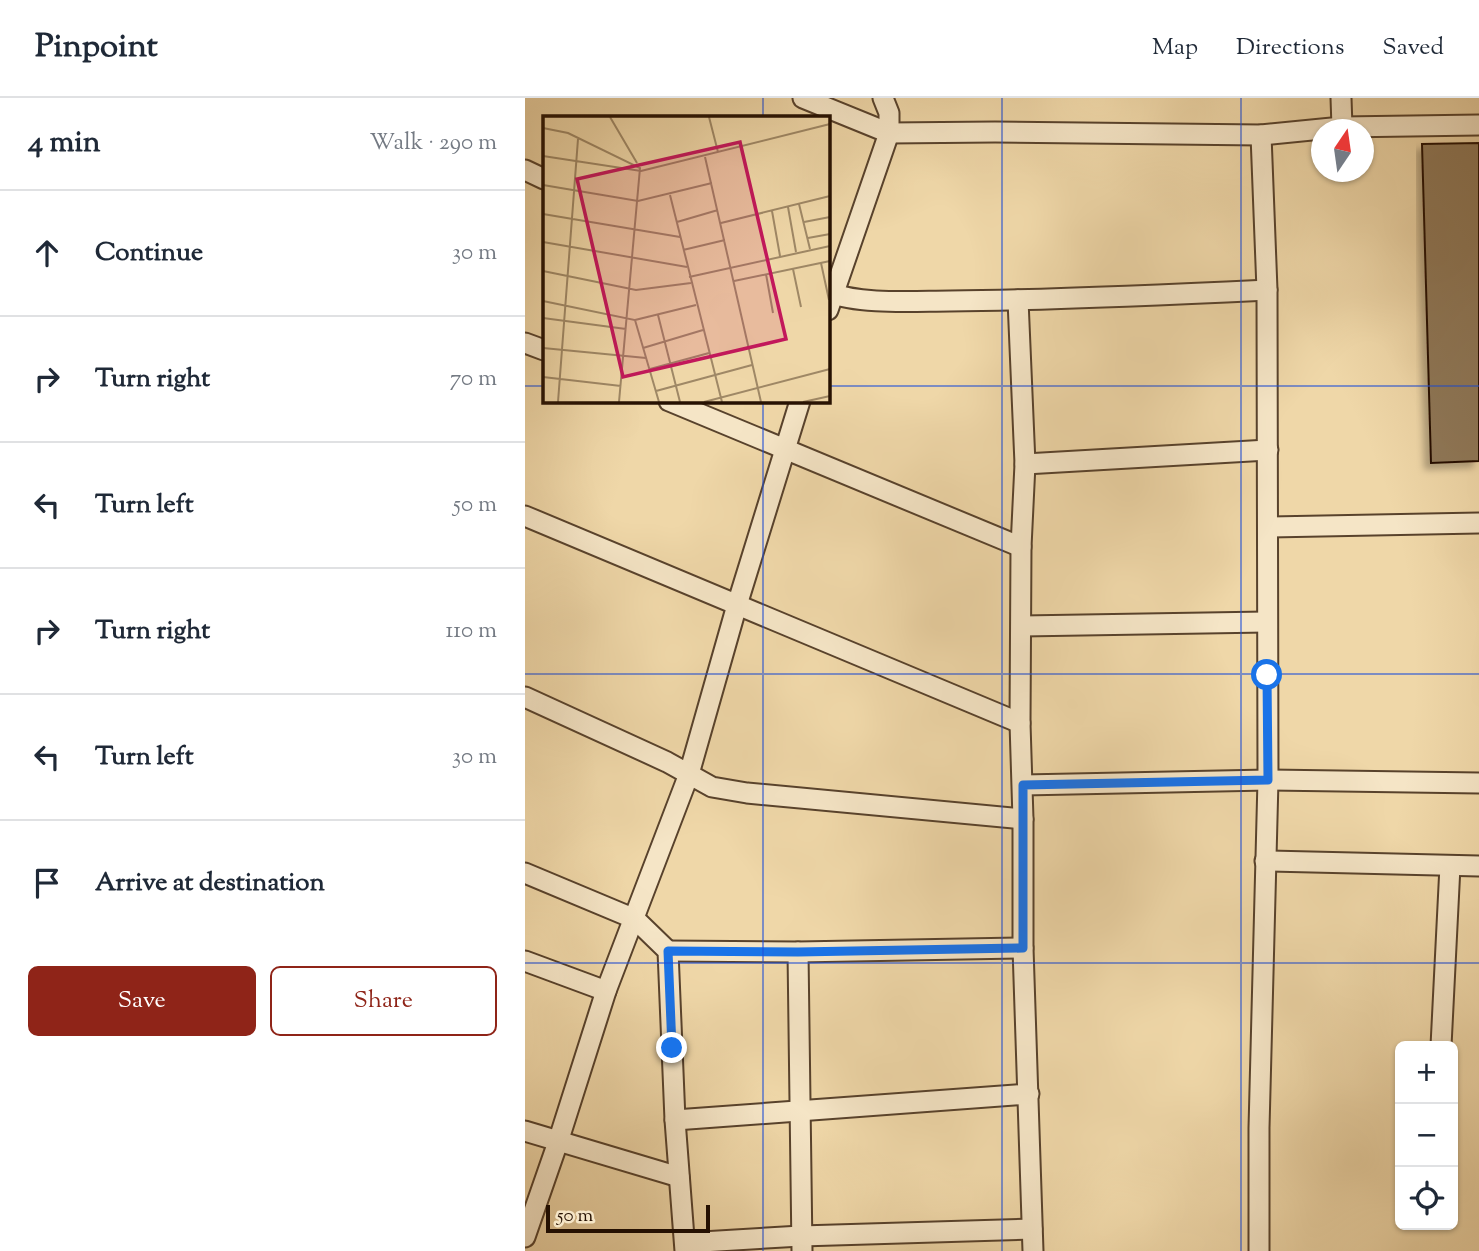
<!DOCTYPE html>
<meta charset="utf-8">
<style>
body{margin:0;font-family:"Sorts Mill Goudy",serif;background:#f6f6f7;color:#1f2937}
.controls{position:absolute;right:21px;bottom:21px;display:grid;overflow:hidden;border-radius:10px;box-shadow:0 2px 5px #0004}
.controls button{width:63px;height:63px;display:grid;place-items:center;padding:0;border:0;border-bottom:2px solid #e0e1e3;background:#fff;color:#1f2937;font:35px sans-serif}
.compass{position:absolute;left:786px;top:21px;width:63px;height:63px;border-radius:50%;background:#fff;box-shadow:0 2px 5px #0004;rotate:13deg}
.scale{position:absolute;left:21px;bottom:18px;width:164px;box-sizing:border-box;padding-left:7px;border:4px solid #261102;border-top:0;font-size:19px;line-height:24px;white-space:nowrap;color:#261102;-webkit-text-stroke:5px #f5e5c6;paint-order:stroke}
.stop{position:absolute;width:21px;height:21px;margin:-16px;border:5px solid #1a73e8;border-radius:50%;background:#fff}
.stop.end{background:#1a73e8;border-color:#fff;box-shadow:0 2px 7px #0008}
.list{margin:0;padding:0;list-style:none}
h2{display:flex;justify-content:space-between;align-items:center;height:91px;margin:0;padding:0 28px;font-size:30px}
h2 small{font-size:23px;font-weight:400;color:#747a83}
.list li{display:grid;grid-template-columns:46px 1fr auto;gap:21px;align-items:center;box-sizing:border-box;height:126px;padding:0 28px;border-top:2px solid #e0e1e3}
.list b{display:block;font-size:26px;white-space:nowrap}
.list em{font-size:23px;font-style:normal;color:#747a83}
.actions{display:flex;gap:14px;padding:21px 28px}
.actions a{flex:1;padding:16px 0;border:2px solid #8f2418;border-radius:10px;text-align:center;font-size:24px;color:#8f2418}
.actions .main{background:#8f2418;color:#fff}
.icon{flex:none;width:38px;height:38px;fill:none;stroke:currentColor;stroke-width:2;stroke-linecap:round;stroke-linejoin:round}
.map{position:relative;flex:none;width:954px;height:1153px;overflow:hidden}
header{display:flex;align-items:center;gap:42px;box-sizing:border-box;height:98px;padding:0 35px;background:#fff;border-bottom:2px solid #e0e1e3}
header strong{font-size:33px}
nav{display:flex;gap:38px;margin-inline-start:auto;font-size:24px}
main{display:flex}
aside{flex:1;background:#fff}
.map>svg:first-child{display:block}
.building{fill:#8f7858;stroke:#261102;stroke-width:2;filter:url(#shadow)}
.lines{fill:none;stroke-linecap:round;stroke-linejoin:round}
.street-casing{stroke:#58422c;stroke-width:23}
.street{stroke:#f5e5c6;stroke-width:19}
.route{stroke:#1a73e8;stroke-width:9}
.grid{fill:none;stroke:#1d4ed8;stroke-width:2;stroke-opacity:0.55}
.inset-road{fill:none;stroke:#9f8866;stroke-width:2}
.view{fill:#c2185b;fill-opacity:0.15;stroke:#c2185b;stroke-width:3.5}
.inset-edge{fill:none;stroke:#261102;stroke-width:3.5}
</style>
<header>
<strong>Pinpoint</strong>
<nav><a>Map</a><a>Directions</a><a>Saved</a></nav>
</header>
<main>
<aside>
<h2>4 min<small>Walk · 290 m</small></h2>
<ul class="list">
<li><svg class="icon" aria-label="ahead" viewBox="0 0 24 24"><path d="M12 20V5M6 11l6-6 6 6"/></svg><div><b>Continue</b></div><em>30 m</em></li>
<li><svg class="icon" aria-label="right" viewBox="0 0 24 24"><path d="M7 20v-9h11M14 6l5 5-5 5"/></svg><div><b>Turn right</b></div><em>70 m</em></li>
<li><svg class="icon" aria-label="left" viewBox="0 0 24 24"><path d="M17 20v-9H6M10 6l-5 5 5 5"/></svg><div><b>Turn left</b></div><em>50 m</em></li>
<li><svg class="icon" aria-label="right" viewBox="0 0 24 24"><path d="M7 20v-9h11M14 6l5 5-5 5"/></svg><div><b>Turn right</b></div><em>110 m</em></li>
<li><svg class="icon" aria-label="left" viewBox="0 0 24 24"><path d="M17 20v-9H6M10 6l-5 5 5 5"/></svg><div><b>Turn left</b></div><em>30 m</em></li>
<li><svg class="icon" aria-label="arrive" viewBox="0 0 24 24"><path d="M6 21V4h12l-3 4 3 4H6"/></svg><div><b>Arrive at destination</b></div></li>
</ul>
<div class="actions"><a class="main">Save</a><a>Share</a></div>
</aside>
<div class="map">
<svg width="954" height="1153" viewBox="0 0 954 1153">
<defs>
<filter id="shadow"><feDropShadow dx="-6" dy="6" stdDeviation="3.5" flood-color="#0004"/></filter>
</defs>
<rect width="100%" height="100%" fill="#efd7a8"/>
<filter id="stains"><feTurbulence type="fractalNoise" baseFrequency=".00286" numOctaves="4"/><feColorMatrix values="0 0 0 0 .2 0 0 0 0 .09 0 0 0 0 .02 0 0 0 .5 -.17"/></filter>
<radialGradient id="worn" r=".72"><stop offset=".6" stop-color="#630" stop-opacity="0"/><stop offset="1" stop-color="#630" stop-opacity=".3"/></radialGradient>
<polygon class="building" points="954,45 954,363 906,365 897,46"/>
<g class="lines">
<defs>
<g id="street">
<polyline points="278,0 364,35 470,34 736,37 817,29 954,27"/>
<polyline points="816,0 817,29"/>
<polyline points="0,72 19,81"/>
<path d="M303,194C335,207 390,203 425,203C531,202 636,197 742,192"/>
<polyline points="493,202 500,366 496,449 495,625 498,721 498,850 508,1153"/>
<polyline points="303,212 364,35 364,15 358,0"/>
<polyline points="0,245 19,252"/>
<polyline points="144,303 496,449"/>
<polyline points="500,366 743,352"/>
<polyline points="0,418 495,625"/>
<polyline points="743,429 954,425"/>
<polyline points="497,528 741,524"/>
<polyline points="0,599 142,664 187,689 222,695 498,721"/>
<polyline points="498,687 743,682 954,685"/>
<polyline points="740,763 954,768"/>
<polyline points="0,775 110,821 143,853 150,1022 160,1153"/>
<polyline points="143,853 273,854 498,850"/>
<polyline points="273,854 277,1153"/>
<polyline points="0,863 81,893"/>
<polyline points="916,948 925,768"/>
<polyline points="150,1022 504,996"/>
<polyline points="0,1033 154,1079"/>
<polyline points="0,1139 33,1044 81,893 164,676 212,507 275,303"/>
<polyline points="160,1145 276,1138 507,1131"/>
<polyline points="734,1153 734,1030 743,682 742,192 736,37"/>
</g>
</defs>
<use href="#street" class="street-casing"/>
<use href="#street" class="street"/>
</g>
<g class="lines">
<polyline class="route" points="147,950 143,853 273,854 498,850 498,687 743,682 742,577"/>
</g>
<path class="grid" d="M238,0V19M477,0V1153M716,0V1153M0,288H19M303,288H954M238,303V1153M0,576H954M0,865H954"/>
<g transform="translate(18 18)">
<rect width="287" height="287" fill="#efd7a8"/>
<path class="inset-road" d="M67,1L94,47M166,1L175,36M0,12L25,17L97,52L76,286M0,40L98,55L287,8M162,41L218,286M0,69L95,85L169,67M127,79L179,286M256,88L267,133M245,91L253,136M229,95L237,140M0,98L137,121M134,106L175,94M261,106L287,101M178,107L287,80M265,122L287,118M0,126L144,151M140,134L182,124M278,147L286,184M250,153L258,191M0,155L93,174L148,167M223,158L230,197M146,161L287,130M191,165L287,145M0,185L92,204L116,286M115,199L137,286M0,202L83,213M92,204L153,189M0,232L103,242M100,232L160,214M107,253L166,237M0,261L78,270M113,275L209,249M15,286L35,23M161,286L287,253M260,286L287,280"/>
<path class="view" d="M197,26L243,223L80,261L34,63Z"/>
<rect width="287" height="287" class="inset-edge"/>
</g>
<rect width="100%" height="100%" filter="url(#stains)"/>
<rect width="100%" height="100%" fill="url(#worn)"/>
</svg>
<div class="controls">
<button>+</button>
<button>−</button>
<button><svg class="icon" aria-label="locate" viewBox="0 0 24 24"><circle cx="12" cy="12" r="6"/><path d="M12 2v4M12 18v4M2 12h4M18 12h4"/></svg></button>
</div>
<svg class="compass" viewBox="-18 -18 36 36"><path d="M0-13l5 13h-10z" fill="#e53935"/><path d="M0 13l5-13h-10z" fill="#747a83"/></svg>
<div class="scale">50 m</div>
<div class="stop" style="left:742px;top:577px"></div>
<div class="stop end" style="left:147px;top:950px"></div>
</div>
</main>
